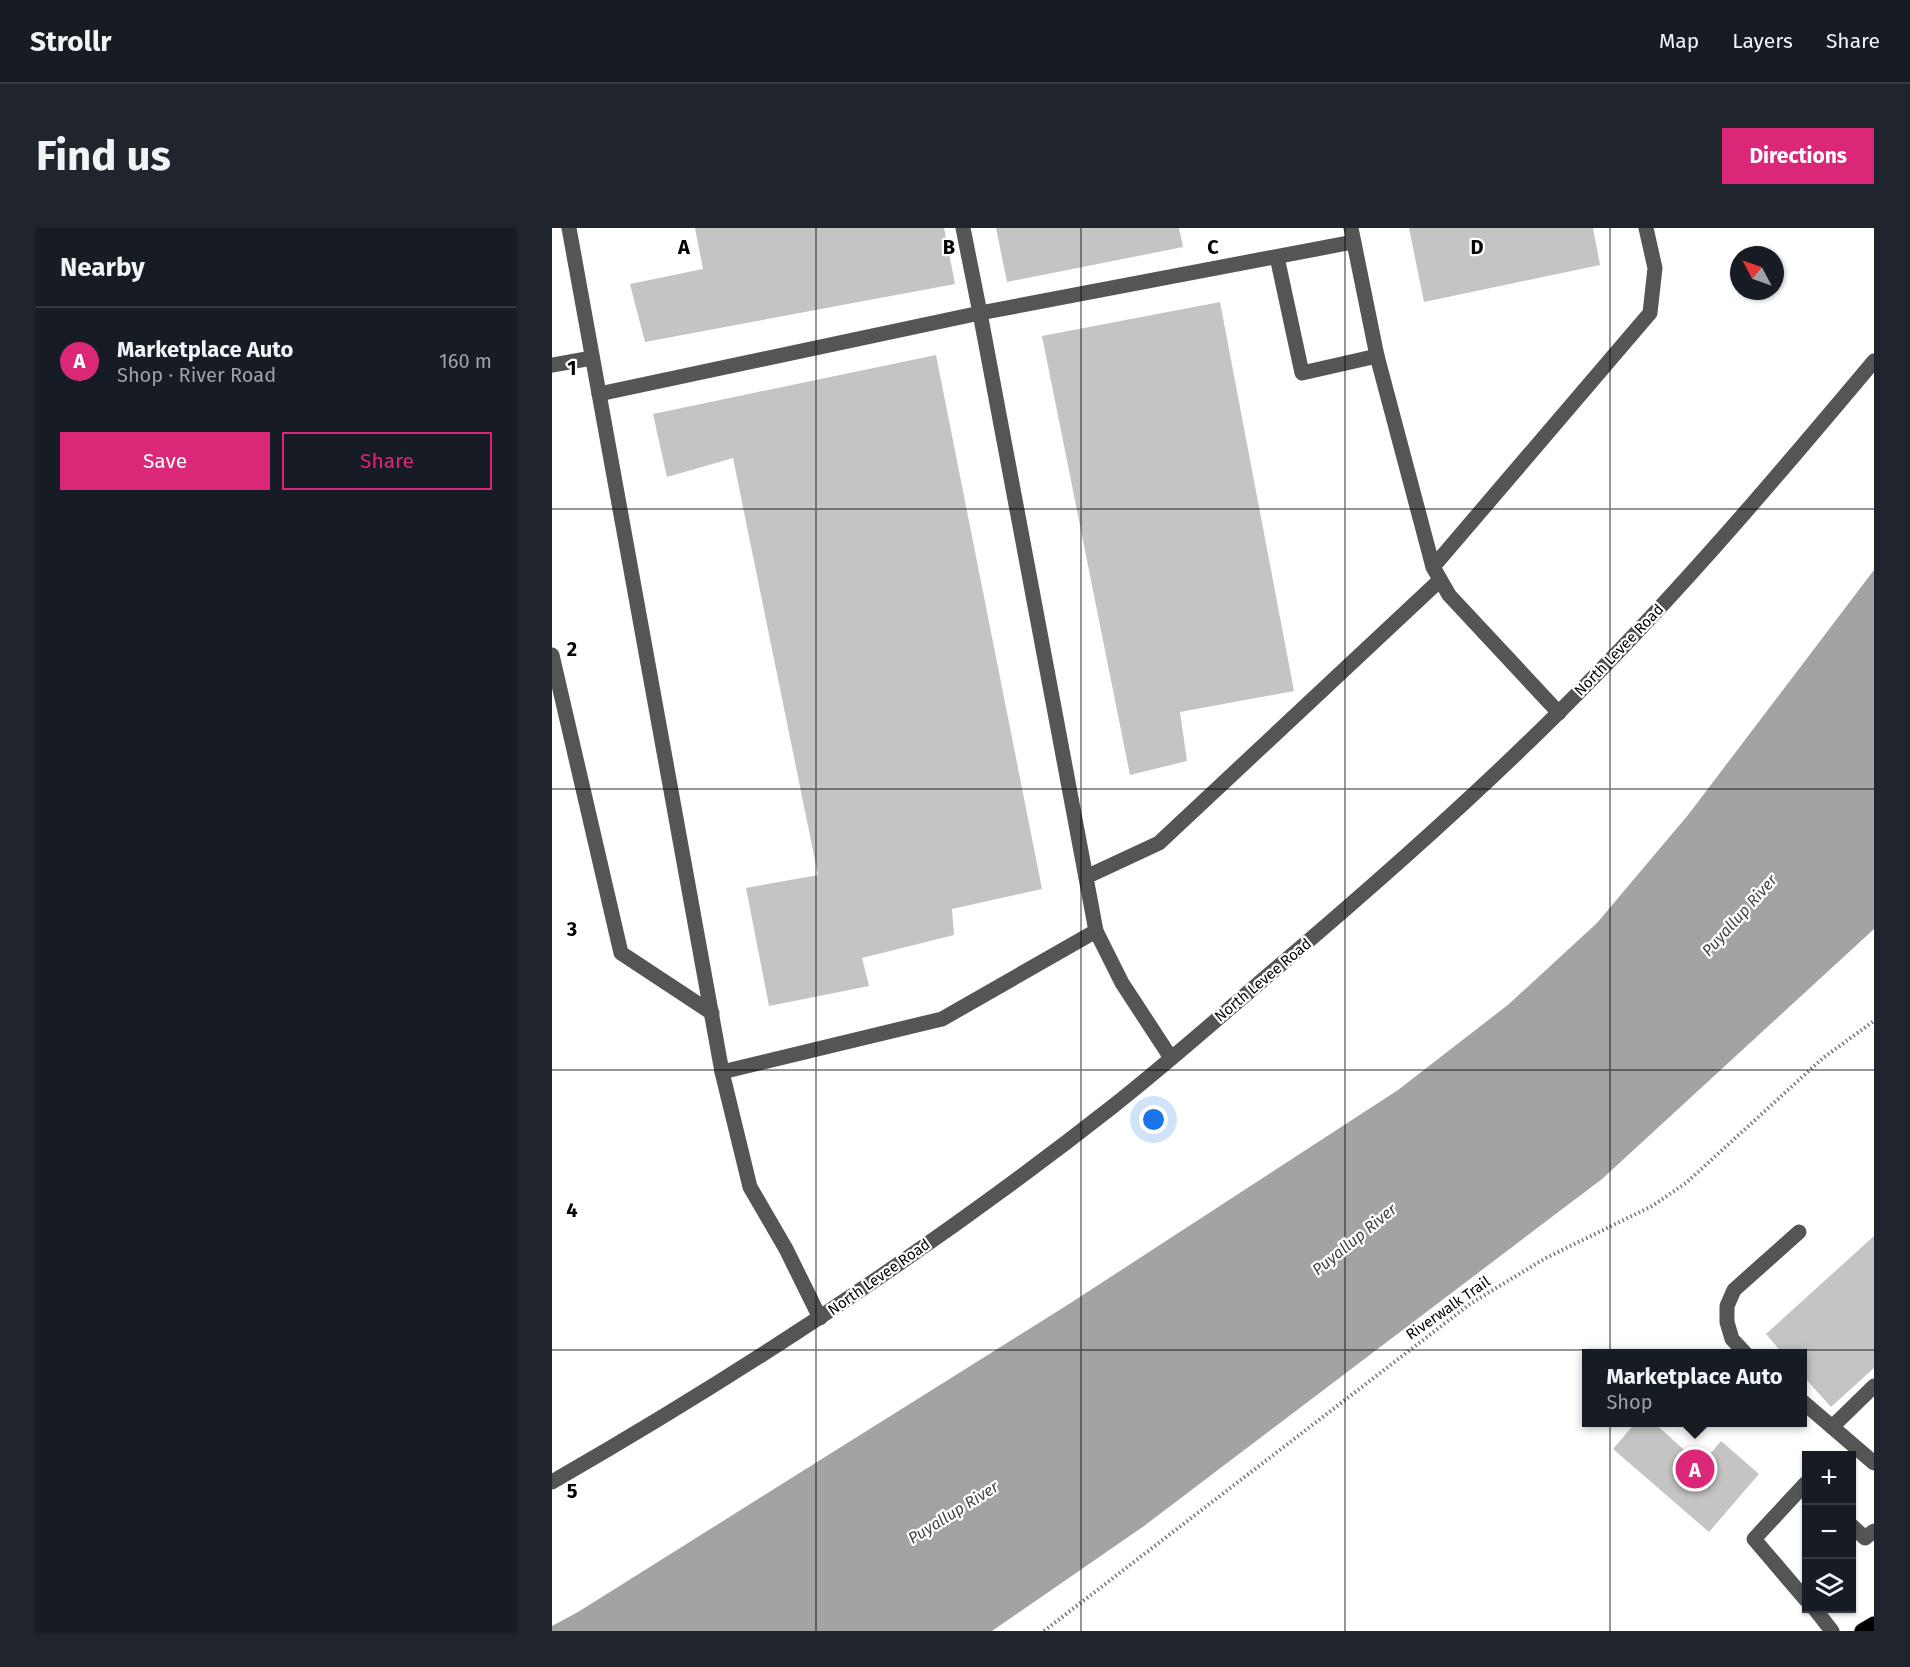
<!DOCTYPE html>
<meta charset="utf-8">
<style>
body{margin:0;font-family:"Fira Sans",sans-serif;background:#20242c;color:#f1f3f6}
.controls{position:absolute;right:18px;bottom:18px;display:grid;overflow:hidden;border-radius:0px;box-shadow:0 2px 4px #0004}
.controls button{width:54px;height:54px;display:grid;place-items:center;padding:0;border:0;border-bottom:2px solid #363941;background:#171b24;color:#f1f3f6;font:30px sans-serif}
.compass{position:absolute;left:1178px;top:18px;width:54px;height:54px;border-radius:50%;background:#171b24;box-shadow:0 2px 4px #0004;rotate:311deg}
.you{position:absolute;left:602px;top:892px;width:21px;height:21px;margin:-15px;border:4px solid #fff;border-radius:50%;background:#1a73e8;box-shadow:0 0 0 9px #1a73e833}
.badge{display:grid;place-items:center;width:39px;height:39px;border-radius:50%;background:#db2777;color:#fff;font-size:20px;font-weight:700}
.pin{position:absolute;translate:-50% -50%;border:3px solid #fff;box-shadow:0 2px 6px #0006}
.popup{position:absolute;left:1030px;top:1121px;width:225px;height:78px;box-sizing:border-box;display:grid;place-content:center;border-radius:0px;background:#171b24;filter:drop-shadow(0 2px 4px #0005);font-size:20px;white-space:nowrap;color:#9ea1a6}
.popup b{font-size:22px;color:#f1f3f6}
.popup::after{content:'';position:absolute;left:50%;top:100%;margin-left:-12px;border:12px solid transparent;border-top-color:#171b24}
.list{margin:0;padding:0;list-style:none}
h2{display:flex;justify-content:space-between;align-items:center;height:78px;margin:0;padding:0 24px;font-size:26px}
h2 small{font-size:20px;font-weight:400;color:#9ea1a6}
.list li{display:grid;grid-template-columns:39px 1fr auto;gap:18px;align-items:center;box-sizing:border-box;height:108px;padding:0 24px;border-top:2px solid #363941}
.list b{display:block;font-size:22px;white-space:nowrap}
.list p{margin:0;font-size:20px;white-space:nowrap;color:#9ea1a6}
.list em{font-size:20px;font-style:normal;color:#9ea1a6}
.actions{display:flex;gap:12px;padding:18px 24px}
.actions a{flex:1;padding:14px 0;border:2px solid #db2777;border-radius:0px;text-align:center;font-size:21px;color:#db2777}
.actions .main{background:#db2777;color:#fff}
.icon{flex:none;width:33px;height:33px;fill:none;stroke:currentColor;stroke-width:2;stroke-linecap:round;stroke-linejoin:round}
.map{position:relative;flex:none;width:1322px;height:1403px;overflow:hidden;border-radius:0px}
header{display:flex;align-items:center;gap:36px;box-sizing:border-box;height:84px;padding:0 30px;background:#171b24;border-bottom:2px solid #363941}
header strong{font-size:28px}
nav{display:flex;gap:33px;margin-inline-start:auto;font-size:21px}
.intro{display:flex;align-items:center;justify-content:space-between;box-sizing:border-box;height:144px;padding:0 36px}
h1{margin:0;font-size:42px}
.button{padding:15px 27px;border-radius:0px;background:#db2777;color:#fff;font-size:21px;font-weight:700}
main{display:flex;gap:36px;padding:0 36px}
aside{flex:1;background:#171b24;border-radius:0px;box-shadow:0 2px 4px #0004}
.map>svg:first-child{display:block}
.water{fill:#a3a3a3}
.building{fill:#c4c4c4}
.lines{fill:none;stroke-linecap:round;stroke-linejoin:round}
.major-casing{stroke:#dbdbdb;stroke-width:17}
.path{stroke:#777;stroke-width:4;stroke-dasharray:1.5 3;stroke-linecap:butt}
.minor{stroke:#555;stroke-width:15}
.major{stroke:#000;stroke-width:15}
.grid{fill:none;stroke:#000;stroke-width:1.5;stroke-opacity:0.55}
.labels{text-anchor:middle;stroke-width:4.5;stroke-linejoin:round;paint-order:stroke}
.street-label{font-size:15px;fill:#000;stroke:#fff}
.water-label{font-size:16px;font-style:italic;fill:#444;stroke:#fff}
.grid-label{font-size:20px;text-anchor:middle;font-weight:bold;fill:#000;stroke:#fff;stroke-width:4.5;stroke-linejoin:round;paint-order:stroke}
</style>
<header>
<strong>Strollr</strong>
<nav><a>Map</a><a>Layers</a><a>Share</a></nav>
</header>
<div class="intro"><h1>Find us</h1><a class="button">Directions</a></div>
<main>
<aside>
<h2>Nearby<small></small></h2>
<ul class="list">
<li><span class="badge">A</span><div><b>Marketplace Auto</b><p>Shop · River Road</p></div><em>160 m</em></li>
</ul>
<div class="actions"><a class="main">Save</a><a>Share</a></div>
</aside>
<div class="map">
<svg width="1322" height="1403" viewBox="0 0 1322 1403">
<rect width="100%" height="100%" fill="#fff"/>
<polygon class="water" points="1322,342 1322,701 1050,951 592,1298 440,1403 0,1403 0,1398 26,1384 517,1076 846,862 957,776 1045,695 1136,587"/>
<g class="building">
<polygon points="143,0 392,0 403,56 93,114 78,56 151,41"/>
<polygon points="444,0 627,0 631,19 455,54"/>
<polygon points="857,0 1041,0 1048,37 872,74"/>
<polygon points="668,74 742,463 628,484 635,533 578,547 490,108"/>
<polygon points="384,127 490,661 400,681 402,707 310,730 317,758 217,778 194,660 266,647 181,230 115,249 101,186"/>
<polygon points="1322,1008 1322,1140 1279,1179 1251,1148 1251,1126 1231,1126 1214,1106"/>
<polygon points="1084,1194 1101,1194 1149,1237 1169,1213 1207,1246 1157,1304 1061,1221"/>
</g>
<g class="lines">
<defs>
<polyline id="major" points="1310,1403 1322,1396"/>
</defs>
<use href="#major" class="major-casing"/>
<polyline class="path" points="492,1403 918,1076 992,1031 1100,978 1134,955 1271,830 1322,793"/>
<g class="minor">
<polyline points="17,0 170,844 198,959 234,1021 268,1090"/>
<polyline points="799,0 825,128 881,339 897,367 1007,485"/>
<polyline points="725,29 750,145 825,128"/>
<polyline points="0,137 40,130"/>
<polyline points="47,166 428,85 411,0"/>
<polyline points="881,339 1098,85 1103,40 1094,0"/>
<polyline points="0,427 69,725 160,785"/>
<polyline points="534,649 607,615 888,352"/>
<polyline points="619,830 570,755 544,703 428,85 801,14"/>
<polyline points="170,844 390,791 544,703"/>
<polyline points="1194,1126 1180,1111 1175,1094 1175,1078 1182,1062 1247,1004"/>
<polyline points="1251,1174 1322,1235"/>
<polyline points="1280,1199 1322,1158"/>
<path d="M0,1254C195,1142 383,1018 560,879C617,834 672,785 727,738C832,649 935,558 1031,460C1134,356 1228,245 1322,133"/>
<polyline points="1254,1258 1253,1256 1202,1311 1254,1372"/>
<polyline points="1300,1298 1313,1310 1322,1303"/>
<polyline points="1262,1380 1280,1403"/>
</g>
<use href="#major" class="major"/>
</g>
<path class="grid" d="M264,0V1403M529,0V1403M793,0V1403M1058,0V1403M0,281H1322M0,561H1322M0,842H1322M0,1122H1322"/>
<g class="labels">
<g class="street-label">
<text transform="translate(1067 422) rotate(-46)" y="5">North Levee Road</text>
<text transform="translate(711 752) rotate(-40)" y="5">North Levee Road</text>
<text transform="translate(327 1049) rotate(-35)" y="5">North Levee Road</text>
<text transform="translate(896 1080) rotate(-35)" y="5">Riverwalk Trail</text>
</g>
<g class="water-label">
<text transform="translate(1187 687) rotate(-48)" y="6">Puyallup River</text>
<text transform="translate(802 1011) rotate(-39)" y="6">Puyallup River</text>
<text transform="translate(401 1284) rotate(-32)" y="6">Puyallup River</text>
</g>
</g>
<g class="grid-label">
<text x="132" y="26">A</text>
<text x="397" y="26">B</text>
<text x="661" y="26">C</text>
<text x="925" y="26">D</text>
<text x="20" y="147">1</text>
<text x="20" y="428">2</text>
<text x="20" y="708">3</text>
<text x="20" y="989">4</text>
<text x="20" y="1270">5</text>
</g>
</svg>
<div class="controls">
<button>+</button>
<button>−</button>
<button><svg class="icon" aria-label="layers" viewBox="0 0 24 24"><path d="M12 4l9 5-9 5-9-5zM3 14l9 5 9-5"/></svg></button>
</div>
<svg class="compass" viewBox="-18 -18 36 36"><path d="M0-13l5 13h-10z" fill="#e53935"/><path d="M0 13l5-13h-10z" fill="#9ea1a6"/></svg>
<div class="you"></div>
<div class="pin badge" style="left:1143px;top:1241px">A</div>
<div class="popup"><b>Marketplace Auto</b>Shop</div>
</div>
</main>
